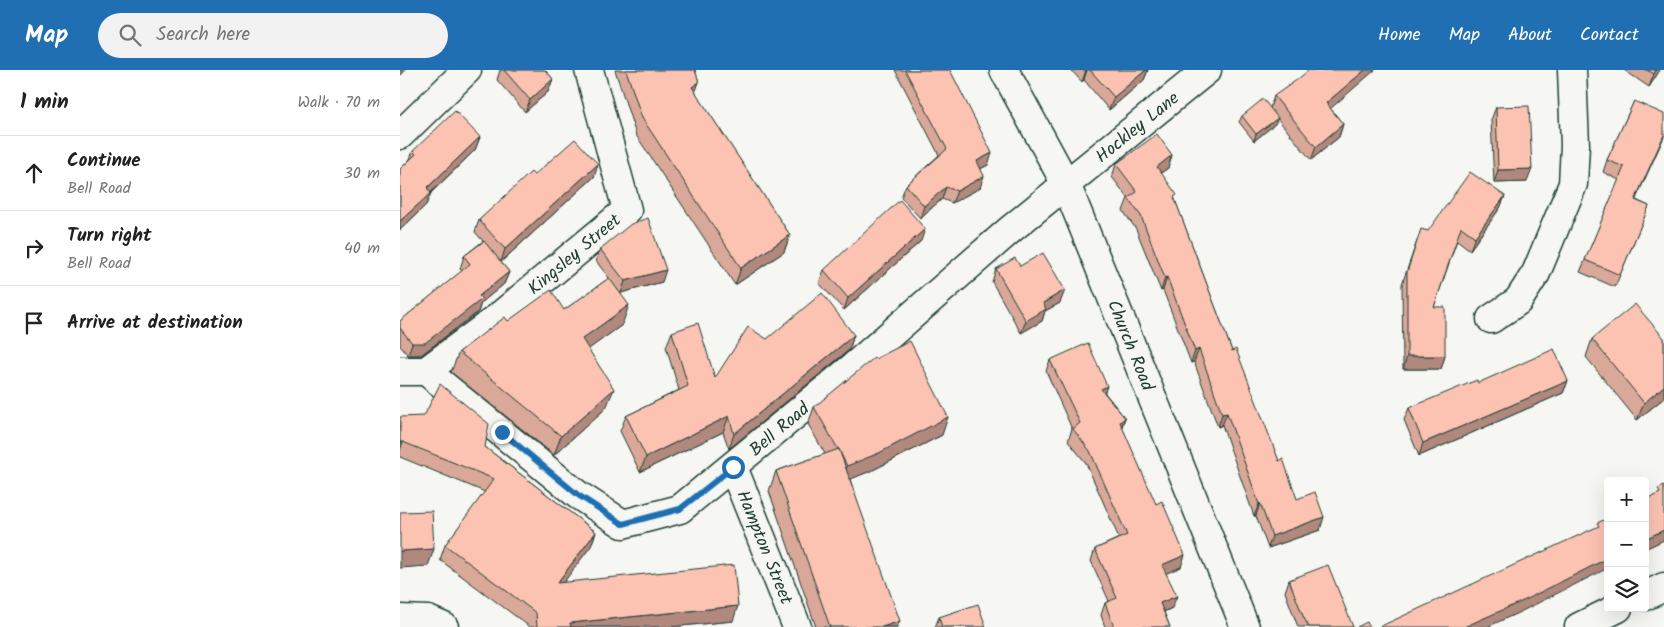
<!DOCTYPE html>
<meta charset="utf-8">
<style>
body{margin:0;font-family:Kalam,sans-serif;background:#f2f2f2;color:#202124}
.controls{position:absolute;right:15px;bottom:15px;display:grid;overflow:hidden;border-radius:5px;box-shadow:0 5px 20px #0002}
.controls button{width:45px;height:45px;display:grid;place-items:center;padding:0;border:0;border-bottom:1px solid #e0e0e0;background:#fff;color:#202124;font:25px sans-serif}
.stop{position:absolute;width:15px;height:15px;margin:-11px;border:4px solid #1f6fb2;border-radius:50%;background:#fff}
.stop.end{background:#1f6fb2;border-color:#fff;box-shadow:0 1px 5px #0008}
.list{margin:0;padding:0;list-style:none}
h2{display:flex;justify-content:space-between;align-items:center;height:65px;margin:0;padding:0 20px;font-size:21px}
h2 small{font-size:16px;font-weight:400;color:#757577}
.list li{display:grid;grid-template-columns:32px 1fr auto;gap:15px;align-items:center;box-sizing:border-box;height:75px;padding:0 20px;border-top:1px solid #e0e0e0}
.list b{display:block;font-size:19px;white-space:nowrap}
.list p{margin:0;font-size:16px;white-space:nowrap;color:#757577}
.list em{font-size:16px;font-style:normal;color:#757577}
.icon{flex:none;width:28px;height:28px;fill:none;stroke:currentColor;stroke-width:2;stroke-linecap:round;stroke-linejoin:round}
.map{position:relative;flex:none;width:1264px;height:557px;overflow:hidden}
header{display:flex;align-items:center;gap:30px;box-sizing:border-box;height:70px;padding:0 25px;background:#1f6fb2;color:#fff}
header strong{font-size:24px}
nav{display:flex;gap:28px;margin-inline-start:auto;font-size:18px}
.search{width:350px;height:45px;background:#f2f2f2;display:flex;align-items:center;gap:12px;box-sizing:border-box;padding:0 18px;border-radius:28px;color:#757577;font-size:19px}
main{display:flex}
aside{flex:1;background:#fff}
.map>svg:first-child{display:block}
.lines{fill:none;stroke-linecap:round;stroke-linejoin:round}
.minor-casing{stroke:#1f3d34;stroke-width:31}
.minor{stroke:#f6f6f2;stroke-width:28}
.wall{fill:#d9a899;stroke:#1f3d34}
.shaded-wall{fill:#b0887d;stroke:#1f3d34}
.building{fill:#fcc3b2;stroke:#1f3d34}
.route{stroke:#1f6fb2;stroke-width:6}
.labels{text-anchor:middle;stroke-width:4;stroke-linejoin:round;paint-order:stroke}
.street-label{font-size:18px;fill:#1f3d34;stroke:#f6f6f2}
</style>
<header>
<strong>Map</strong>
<div class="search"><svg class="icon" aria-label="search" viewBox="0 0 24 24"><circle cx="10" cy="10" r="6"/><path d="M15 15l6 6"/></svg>Search here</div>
<nav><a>Home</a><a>Map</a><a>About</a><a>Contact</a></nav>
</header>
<main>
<aside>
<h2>1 min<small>Walk · 70 m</small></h2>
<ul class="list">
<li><svg class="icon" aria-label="ahead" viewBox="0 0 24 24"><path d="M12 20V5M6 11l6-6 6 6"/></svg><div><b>Continue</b><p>Bell Road</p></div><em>30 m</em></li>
<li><svg class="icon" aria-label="right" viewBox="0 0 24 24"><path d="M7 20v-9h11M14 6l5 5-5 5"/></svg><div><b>Turn right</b><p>Bell Road</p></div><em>40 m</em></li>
<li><svg class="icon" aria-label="arrive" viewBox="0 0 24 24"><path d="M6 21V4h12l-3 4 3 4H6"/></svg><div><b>Arrive at destination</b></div></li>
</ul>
</aside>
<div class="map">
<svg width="1264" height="557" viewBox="0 0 1264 557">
<rect width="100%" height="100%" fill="#f6f6f2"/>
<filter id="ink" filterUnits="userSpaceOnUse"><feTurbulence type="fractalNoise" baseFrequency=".02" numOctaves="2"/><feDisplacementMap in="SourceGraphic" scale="10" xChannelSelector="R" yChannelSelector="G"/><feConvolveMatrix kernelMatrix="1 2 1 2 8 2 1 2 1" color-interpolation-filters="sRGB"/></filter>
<g filter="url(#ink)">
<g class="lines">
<defs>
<g id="minor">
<polyline points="604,0 666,114 845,557"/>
<polyline points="0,65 67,0"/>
<polyline points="1091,249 1118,231 1136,203 1173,114 1175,75 1172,0"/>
<polyline points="0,301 26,301 96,249 227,140 189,0"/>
<polyline points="26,301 178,425 223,454 280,439 453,297 611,159 807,0"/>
<polyline points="333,397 397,557"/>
<polyline points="1245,526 1264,517"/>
<polyline points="0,549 28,550 44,557"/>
<polyline points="1179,557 1218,538"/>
</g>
</defs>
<use href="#minor" class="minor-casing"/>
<use href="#minor" class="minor"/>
</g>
<g class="wall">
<polygon points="100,0 145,0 153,9 148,22 125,42 97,10"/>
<polygon points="215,0 295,0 299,12 295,22 390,165 384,182 335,215 236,65"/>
<polygon points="495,0 549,0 588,95 580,99 580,118 552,133 542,129 520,148 501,127 506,115 539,85"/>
<polygon points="671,0 748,0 744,10 709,40 684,10 682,12"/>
<polygon points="1224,0 1260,0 1249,17"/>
<polygon points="874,26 931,39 943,54 939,67 911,90 877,48 875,54 854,71 839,52 842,46 870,38"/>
<polygon points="1234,31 1236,130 1249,136 1215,217 1180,202 1219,110 1203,102 1207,90"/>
<polygon points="1096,37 1127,112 1094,113 1091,50"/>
<polygon points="80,67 75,80 31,123 26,135 0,160 0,99 10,89 13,81"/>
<polygon points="772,85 768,98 761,103 775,130 832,281 879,391 897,429 920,460 868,478 856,446 854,446 822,355 818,357 794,292 791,293 763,220 761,221 736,159 723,141 728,128 712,107 716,94"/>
<polygon points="198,94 194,107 101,192 109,202 104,214 81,233 78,242 21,285 8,285 0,276 0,251 62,201 60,199 64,186 83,171 75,162 79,150 134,105"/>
<polygon points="1105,126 1100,138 1070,180 1057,170 1034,237 1045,286 1041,299 1003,299 1002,214 1017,171 1028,161"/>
<polygon points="521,171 444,240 419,213 424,200"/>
<polygon points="200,179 262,212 221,223 222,255 188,279 206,338 154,385 51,302 59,282 108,251 164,240 209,208 196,191"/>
<polygon points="620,196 660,233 645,241 642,251 621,263 592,212 596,199"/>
<polygon points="272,262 315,308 367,269 454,265 449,280 329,379 323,362 240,402 220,361 226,346 279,320 266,277"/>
<polygon points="1264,268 1264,328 1237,350 1186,287 1192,269"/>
<polygon points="650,290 705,323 725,348 722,357 781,497 766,503 772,538 764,542 770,557 705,557 701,545 705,533 709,531 691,491 695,479 719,468 686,393 668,371 672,359 646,301"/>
<polygon points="1168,311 1163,323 1019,386 1004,350 1009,338 1078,313"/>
<polygon points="414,337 542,365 473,400 450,409 497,557 416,557 369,421 376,401 425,384 408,354"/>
<polygon points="0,347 85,377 196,462 191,476 163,512 333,551 270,557 130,557 40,490 45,475 85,422 0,387"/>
<polygon points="889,510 953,557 898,557 885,522"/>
<polygon points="539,547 586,557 535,557"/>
</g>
<g class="shaded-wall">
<polygon points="0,0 6,0 0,6"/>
<polygon points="686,0 687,0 684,10 682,12"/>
<polygon points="746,0 748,0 744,10 709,40 714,27"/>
<polygon points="965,0 975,0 922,46 926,33"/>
<polygon points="1256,0 1260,0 1249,17 1254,4"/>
<polygon points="153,9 148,22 125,42 130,30"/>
<polygon points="299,12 293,28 292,17"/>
<polygon points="878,48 875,54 854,71 856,64"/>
<polygon points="943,54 939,67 911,90 916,77"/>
<polygon points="1264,65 1264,67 1230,142 1235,130"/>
<polygon points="80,67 75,80 22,131 27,118"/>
<polygon points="592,83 588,95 572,103 577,91"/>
<polygon points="772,85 768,98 752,109 757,97"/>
<polygon points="198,94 194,107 101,192 105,179"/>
<polygon points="1132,99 1127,112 1094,113 1098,100"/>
<polygon points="584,106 580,118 552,133 557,121"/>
<polygon points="546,117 542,129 520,148 524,136"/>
<polygon points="31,123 26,135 0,160 0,151"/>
<polygon points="1105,126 1100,138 1070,180 1075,167"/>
<polygon points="525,159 521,171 444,240 448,228"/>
<polygon points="390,165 384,182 335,215 341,198"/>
<polygon points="266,200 262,212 221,223 225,211"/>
<polygon points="109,202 104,214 81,233 78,242 21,285 8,285 12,273 79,226"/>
<polygon points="767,207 763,220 761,221 765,208"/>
<polygon points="665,220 660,233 645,241 642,251 621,263 626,251 643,233"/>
<polygon points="229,235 222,255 175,289 182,269"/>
<polygon points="454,265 449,280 329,379 334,364"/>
<polygon points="799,279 794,292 791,293 795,281"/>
<polygon points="1007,286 1045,286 1041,299 1003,299"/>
<polygon points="1168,311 1163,323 1019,386 1023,373"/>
<polygon points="707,316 703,328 701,319"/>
<polygon points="1264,316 1264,328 1237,350 1244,333"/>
<polygon points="214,319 206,338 154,385 161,366"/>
<polygon points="827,343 822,355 818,357 822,344"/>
<polygon points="329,346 323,362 240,402 246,387"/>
<polygon points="548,347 542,365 473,400 441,413 447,396"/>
<polygon points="725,348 720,360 720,352"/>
<polygon points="0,372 3,372 0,380"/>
<polygon points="860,433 856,446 854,446 859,434"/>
<polygon points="924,447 920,460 868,478 872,466"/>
<polygon points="1264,460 1264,470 1245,479 1245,469"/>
<polygon points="196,462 191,476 152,528 157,513"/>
<polygon points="34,479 28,496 0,498 0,481"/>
<polygon points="785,485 781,497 758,507 762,495"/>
<polygon points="1208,488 1208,498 1120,542 1087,557 1064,557"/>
<polygon points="777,526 772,538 756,545 760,533"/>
<polygon points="338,536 333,551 270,557 169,557 170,553"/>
<polygon points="500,551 497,557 482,557"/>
</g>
<g class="building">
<polygon points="104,0 145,0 153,9 130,30"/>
<polygon points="226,0 295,0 299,12 292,17 390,165 341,198 242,48"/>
<polygon points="505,0 550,0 592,83 577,91 584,106 557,121 546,117 524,136 506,115 547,79"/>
<polygon points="690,0 746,0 714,27"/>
<polygon points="909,0 965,0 926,33 943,54 916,77 874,26 898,9"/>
<polygon points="1247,0 1256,0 1254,4"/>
<polygon points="863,29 878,48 856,64 842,46"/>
<polygon points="1234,31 1264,44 1264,65 1235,130 1249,136 1220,205 1185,190 1224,97 1207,90"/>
<polygon points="1129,36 1132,99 1098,100 1096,37"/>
<polygon points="55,41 80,67 27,118 31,123 0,151 0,99 16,84 13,81"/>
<polygon points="757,64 772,85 757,97 777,125 774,127 832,281 836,279 879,391 883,389 897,429 915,422 924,447 872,466 860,433 859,434 827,343 822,344 799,279 795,281 767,207 765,208 741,146 728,128 737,122 716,94"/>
<polygon points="175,69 198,94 105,179 79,150 131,102 134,105"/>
<polygon points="1070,102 1105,126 1075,167 1061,157 1034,237 1045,237 1045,286 1007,286 1007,202 1021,159 1028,161"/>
<polygon points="500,130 525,159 448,228 424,200"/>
<polygon points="248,148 266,200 225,211 200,179 231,154"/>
<polygon points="84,171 109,202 79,226 82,229 25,273 12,273 0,258 0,251 70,194 64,186"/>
<polygon points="643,183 665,220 643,233 646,239 626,251 596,199 615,188 620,196"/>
<polygon points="209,208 229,235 182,269 214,319 161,366 59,282 105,247 108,251 151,220 164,240"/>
<polygon points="422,223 454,265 334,364 329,346 246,387 226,346 288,316 272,262 298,253 315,308 348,257 367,269"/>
<polygon points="1235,234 1264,268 1264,316 1244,333 1192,269"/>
<polygon points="510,271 548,347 479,383 447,396 442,386 439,379 438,379 414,337 474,288 475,289"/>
<polygon points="688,273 707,316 701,319 725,348 720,352 756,434 762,431 785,485 762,495 777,526 760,533 770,557 714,557 705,533 717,528 695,479 727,465 690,381 673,359 680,353 650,290"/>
<polygon points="1154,279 1168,311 1023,373 1009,338 1077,310 1078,313"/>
<polygon points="40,314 89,354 85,377 196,462 157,513 334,495 338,536 170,553 171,557 137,557 136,543 45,475 94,409 3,372 0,372 0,347 24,346"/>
<polygon points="439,379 500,551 482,557 430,557 376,401"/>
<polygon points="1264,416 1264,460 1245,469 1245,430 1260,423 1258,419"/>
<polygon points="32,441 34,479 0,481 0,442"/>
<polygon points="1208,448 1208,488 1125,530 1064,557 979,557 1199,456 1197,453"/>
<polygon points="928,495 953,557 909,557 903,546 889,510"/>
<polygon points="578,534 586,557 542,557 539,547"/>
<polygon points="967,552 969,557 957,557"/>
</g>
</g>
<g class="lines" filter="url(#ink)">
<polyline class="route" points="102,362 178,425 223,454 280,439 333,397"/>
</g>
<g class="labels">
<g class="street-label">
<text transform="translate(737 57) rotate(-39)" y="6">Hockley Lane</text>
<text transform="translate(174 184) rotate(-40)" y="6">Kingsley Street</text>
<text transform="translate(731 275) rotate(68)" y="6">Church Road</text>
<text transform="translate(379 359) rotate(-40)" y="6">Bell Road</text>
<text transform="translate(365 477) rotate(68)" y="6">Hampton Street</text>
</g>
</g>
</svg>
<div class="controls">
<button>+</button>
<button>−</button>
<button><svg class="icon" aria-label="layers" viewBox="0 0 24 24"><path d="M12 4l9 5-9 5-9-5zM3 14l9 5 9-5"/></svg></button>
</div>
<div class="stop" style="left:333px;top:397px"></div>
<div class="stop end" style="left:102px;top:362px"></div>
</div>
</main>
